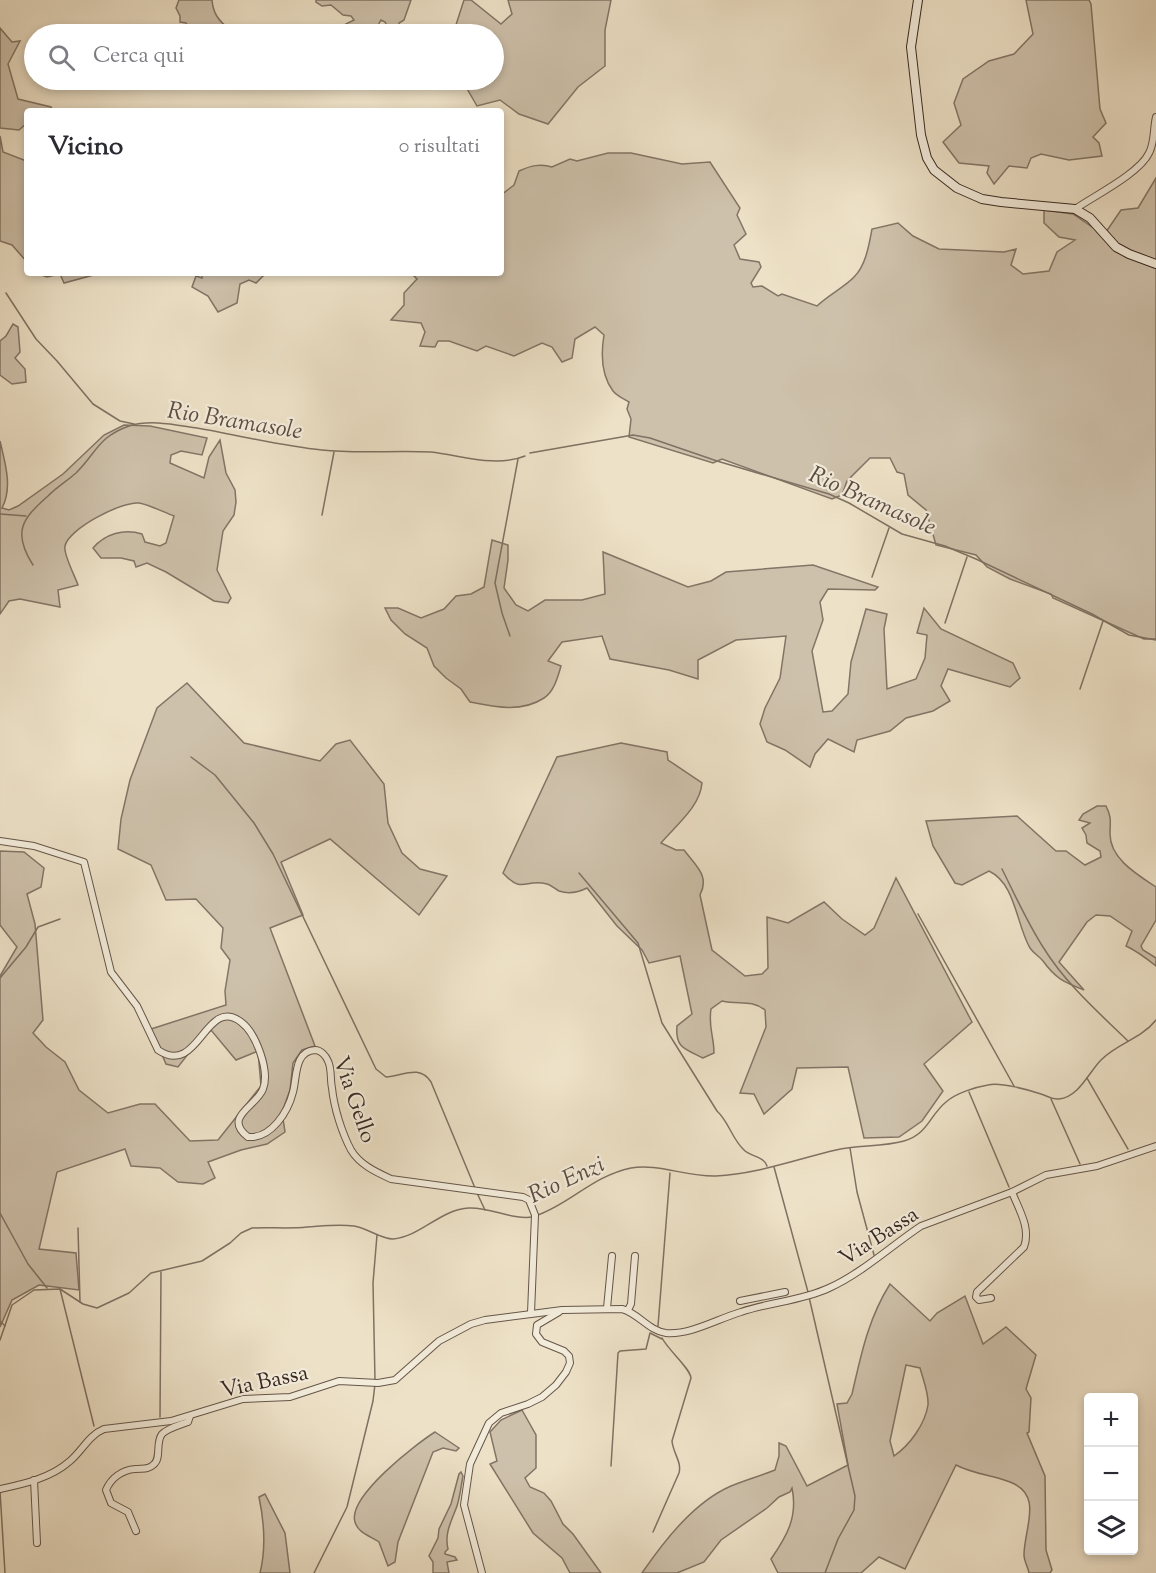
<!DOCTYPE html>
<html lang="it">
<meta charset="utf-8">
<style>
body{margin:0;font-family:"Sorts Mill Goudy",serif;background:#f2f2f3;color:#2b2b33}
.controls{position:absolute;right:18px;bottom:18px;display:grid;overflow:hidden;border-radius:6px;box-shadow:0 3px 9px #0003}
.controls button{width:54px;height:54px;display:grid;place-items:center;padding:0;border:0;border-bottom:2px solid #e1e1e2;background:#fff;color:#2b2b33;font:30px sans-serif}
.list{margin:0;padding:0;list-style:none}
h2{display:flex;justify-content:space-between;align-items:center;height:78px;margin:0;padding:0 24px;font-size:26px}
h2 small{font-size:20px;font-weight:400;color:#7c7c81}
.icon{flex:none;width:33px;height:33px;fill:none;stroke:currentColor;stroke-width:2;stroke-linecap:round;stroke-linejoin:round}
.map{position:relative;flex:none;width:1156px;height:1573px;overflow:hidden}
.search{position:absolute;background:#fff;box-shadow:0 3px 9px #0003;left:24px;top:24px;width:480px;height:66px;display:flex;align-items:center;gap:15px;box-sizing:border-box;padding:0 21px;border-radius:33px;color:#7c7c81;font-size:22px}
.panel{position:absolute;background:#fff;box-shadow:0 3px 9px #0003;left:24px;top:108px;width:480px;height:168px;border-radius:6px}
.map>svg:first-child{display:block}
.green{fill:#cec1ab;stroke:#837466;stroke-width:1.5;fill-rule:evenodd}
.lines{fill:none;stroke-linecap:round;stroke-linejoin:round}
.stream{stroke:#7f7163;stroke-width:1.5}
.street-casing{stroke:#65564a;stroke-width:8}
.secondary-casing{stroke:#382721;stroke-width:10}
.street{stroke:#f3ecdb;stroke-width:6}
.secondary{stroke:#f3ecdb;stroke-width:8}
.labels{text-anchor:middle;stroke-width:4.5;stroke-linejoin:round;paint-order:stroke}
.street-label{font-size:22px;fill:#382721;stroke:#f3ecdb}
.water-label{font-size:24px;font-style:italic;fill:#5c4c42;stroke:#f3ecdb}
</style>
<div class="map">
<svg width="1156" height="1573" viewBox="0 0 1156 1573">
<rect width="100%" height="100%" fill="#ede1c7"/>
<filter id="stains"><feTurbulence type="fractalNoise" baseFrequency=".00333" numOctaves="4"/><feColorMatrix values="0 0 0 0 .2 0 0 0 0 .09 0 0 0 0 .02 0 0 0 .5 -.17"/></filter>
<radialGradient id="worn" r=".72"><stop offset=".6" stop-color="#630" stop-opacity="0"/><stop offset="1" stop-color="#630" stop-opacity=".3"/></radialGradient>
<g class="green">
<path d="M179,0H212C213,13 218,20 229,29C224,34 217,35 210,34L202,27L191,32L186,23L180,22V16L176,8Z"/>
<polygon points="316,0 411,0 404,20 399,23 401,27 398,32 388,28 385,22 381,20 377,27 380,34 372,34 367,32 364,34 358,34 357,29 340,27 354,20 351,16 343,15 331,5 322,6 316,2"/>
<polygon points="464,0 471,0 501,24 512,14 508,0 611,0 605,30 605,66 578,87 548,124 519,114 500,100 477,106 462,80 494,80 494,34 453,34"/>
<polygon points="1026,0 1089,0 1091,4 1100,109 1106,123 1093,137 1099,143 1102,156 1069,160 1041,154 1031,158 1027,168 1009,166 994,184 987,173 989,166 959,163 943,142 961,125 954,103 963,79 989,61 1014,54 1033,34"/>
<polygon points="0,28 12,42 20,41 8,64 18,99 51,107 53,111 27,111 27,123 19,130 0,128"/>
<polygon points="0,136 3,152 24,160 27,166 27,262 12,245 0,241"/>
<path d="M608,153H631L682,164L710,162L740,208L737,215L746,234L734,245L740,259L759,262L761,267L751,283L753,287L762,286L778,296L782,294L817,306C827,296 846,286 854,277C866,265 869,245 872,229L898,223L913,236L939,249L1004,252L1016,249L1011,265L1023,274L1049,271L1057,252L1075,240L1059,237L1044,223V210L1073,214L1104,235L1121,210L1138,208L1156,178V639H1144L1053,598L1051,594L1010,579L987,567L976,555L936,545L926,510L908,495L904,474L897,472L890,458H870L847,481L842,495L832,499L722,459L713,463L629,437L631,419L627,409L629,402C624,399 617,396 613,391C601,375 601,353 604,335L595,327L575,339L572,358L562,362L552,347L542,343L514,356L486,346L477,351L449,341H438L435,347L420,346L425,332L421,323L391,320L404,305V293L417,279L411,273H501V195L514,185L519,171C530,166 540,163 552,167L570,159L577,161Z"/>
<polygon points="36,273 101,273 64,283 60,274 47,277"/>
<polygon points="202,273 266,273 256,283 249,280 240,284 237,303 218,312 208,296 192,287 196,276 202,278"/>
<polygon points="13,324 18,327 20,352 15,358 25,369 26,382 12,384 0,375 0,341 6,336"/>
<path d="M124,425L150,426L207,438L202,455L181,451L171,455L170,463L204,478L209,457L220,440L226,473L235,490L236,502L234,515L223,531L217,570L231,598L228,603L214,601L166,572L147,563L136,567L134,561L121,558H101L93,548C105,534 124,528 142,534L145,542L160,546L166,543L174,516C163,512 150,505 139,503C122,501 68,529 65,546C63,554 75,576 78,585L58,590L60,607L20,599L9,601L0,614V441C5,463 13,487 2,508L9,510L18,506L63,474L104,435Z"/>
<path d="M492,540L508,545V560L504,588L516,605L528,611L545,600H582L605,594L603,552L688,587L711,581L726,572L813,565L878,587L875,590L828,589L820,602L823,620L812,651L823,712L832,711L848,694L851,662L866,609L887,614L884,629L887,689L916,679L925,658L927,635L917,633L924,608L941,629L1013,663L1020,678L1010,687L948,669L941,686L950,701L933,711L906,718L890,731L857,740L854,752L828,739L815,754L810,767L785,750L767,742L760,724L765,708L780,678L786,636L736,640L698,660V679L669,670L610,659L602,636L562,642L548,661L561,666C558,676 554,692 544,698C521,713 495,707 470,702L461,689L446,678L434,666L427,648L405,634L391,620L385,608H398L421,618L444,609L456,596L471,594L484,587Z"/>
<polygon points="187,683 244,743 320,761 336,744 350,740 384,784 388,823 402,853 420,869 447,876 419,915 330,839 281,862 303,915 270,928 315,1046 302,1050 293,1063 290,1090 282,1112 285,1132 267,1144 241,1150 208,1162 215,1178 203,1184 178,1182 160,1168 131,1166 125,1149 57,1172 39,1249 76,1253 79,1290 39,1285 12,1300 0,1327 0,976 17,947 0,925 0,851 24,852 44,868 41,887 27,894 35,924 43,1020 33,1033 46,1047 65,1062 79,1090 108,1113 140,1104 155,1104 190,1141 218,1140 261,1086 258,1051 236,1060 211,1030 192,1049 178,1067 166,1064 151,1029 226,1005 225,991 230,960 221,948 223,928 196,899 166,900 151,865 118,849 121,819 130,780 157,708"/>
<path d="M621,743L667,752L668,760L702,783C700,807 676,825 661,843L676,850H684C696,866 710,876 700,895L712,950L745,976L762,974L768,968L767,917L788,923L824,902L842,919L865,935L874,928L896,878L972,1022L924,1064L943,1091L922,1121L899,1137L864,1138L848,1067L797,1068L792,1089L764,1114L754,1094L740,1093L766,1027L765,1010C750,999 740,1005 722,1001L711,1009C708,1027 714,1036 714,1053L703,1058C685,1049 675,1048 677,1026L692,1014L680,956L649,963L642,950L617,926L587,888C579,892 568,894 559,891C555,889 551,885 547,884C525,878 523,895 503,873L557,757Z"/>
<path d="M1097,806H1106C1112,818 1110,821 1110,834C1110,859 1138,875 1156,887V920L1141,946L1143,950L1156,958V966C1146,958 1137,951 1126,946L1132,931L1110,916L1096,915L1087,922L1059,962L1084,990C1064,982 1056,979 1043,961C1039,956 1034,954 1030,948C1016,924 1016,884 989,871L962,885L955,883L933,846L926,821L1017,816L1056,851H1066L1085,865L1101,857L1100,851L1087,843L1086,835L1082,828L1090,823L1079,820L1083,814Z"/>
<path d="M890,1284L930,1321L937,1313L965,1296L983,1344L1006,1327L1036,1355L1026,1389L1031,1398L1029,1432L1027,1433L1045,1476L1046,1550L1052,1570L1050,1573H1029C1028,1567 1024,1561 1024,1555C1024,1528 1044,1495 1010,1482C992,1475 973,1474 956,1465L905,1569L879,1557L861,1573H778L771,1559C787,1536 798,1517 792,1488L790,1492L779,1497L767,1508L721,1540L704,1562L677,1573H642C664,1541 694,1502 731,1486C745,1480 760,1476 775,1470L779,1456V1443L786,1446L807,1486L848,1465L837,1404L847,1403L852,1394C861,1355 868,1319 890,1284ZM906,1365L920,1368C923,1379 929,1394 928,1405C925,1424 910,1445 894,1456L890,1441Z"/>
<polygon points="522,1410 536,1435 536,1468 525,1478 530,1487 544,1493 551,1501 563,1524 573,1534 601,1573 570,1573 562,1558 533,1533 490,1464 497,1461 490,1432 501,1420"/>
<path d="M435,1432L459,1448L456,1451L443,1448L433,1452L398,1542L395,1562L388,1566L379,1542C370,1536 358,1533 355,1522C347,1497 416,1444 435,1432Z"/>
<path d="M461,1472L463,1476C461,1486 460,1497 457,1506C452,1520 444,1533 448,1549L445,1552V1554L455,1557L457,1560L447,1562L449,1573H433V1562L429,1556L438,1538L439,1529L451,1504L459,1474Z"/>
<path d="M265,1494L285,1533L290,1573H260C266,1549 264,1521 259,1497Z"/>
</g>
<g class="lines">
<g class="stream">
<polyline points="6,293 36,339 57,361 93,404 120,421 134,424"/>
<polyline points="530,453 633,435 650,438 717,461 829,494 849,503 902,534 945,546 976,559 1092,614 1129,635 1156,640"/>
<polyline points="0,514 26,516"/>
<polyline points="322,515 334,452"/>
<path d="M33,565C12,532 22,519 48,496C57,487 67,481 76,473C97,452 98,437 129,426C151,419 176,425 197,428C238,435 280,446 322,450C358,454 395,450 431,452C460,455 496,468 525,456"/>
<polyline points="872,577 889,528"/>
<polyline points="945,623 967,557"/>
<polyline points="510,636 502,613 495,583 518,459"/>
<polyline points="1080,689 1103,621"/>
<path d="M191,757L215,775L254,823L273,854L376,1069L386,1077C403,1076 419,1064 431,1082L475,1188"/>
<path d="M1002,869C1015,895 1027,922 1043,947C1065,983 1098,1012 1128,1041"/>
<path d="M579,873L638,943L662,1023L717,1111C729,1122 732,1139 744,1150C751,1157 764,1156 767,1166"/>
<polyline points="918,914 1014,1086"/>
<polyline points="0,978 26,947 38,927 60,919"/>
<polyline points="1087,1078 1128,1149"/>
<polyline points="969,1092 1009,1187"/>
<polyline points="1051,1099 1080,1164"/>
<polyline points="850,1148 857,1192 874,1255"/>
<polyline points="774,1167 808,1292"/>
<polyline points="477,1193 485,1210"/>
<polyline points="0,1213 28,1264 47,1288"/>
<path d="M538,1215C571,1203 593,1176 631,1168C657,1163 687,1177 716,1176C757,1174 797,1159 836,1150C858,1145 882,1147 904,1141C928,1134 929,1116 946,1102C956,1093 976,1087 988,1085C1001,1082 1029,1090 1041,1094C1048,1096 1052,1100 1059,1099C1079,1097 1089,1072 1101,1060C1118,1043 1141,1039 1156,1020"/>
<polyline points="78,1228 80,1302"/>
<polyline points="60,1289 94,1426"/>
<polyline points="809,1297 855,1496 854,1510 838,1539 825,1573"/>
<polyline points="0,1321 5,1326"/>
<polyline points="658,1326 670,1173"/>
<path d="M0,1340L12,1305L34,1290L60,1289L83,1304L97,1308L129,1293L151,1273L202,1261L230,1243L241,1233L252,1228C270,1227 289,1229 307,1227C323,1226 338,1224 354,1226C367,1228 381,1239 393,1239C420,1237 441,1209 469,1208C491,1207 511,1220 533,1217"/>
<polyline points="375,1380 373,1283 377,1235"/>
<polyline points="160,1417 161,1272"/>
<polyline points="611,1466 618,1353 620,1351 646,1349 650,1333 662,1339"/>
<polyline points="0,1491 5,1573"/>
<path d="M653,1532L679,1473C682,1462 673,1453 672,1441L691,1378C690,1368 669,1351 662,1338"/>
<polyline points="314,1573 347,1507 373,1401 375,1384"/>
</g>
<defs>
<g id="street">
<path d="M1075,209C1094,196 1140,173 1149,153C1155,142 1153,129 1156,117"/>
<path d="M0,841L34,846L84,862L111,972L137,1006L158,1050C199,1078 205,995 241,1022C256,1033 270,1071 263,1089C257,1106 222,1117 248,1137C271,1139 288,1112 293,1092C297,1078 294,1051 315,1050C321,1050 326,1056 328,1061C332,1069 330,1079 332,1088C334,1108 342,1133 351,1150C360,1165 376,1172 391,1179L523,1197L529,1200L535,1215L531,1313"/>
<path d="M991,1298L979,1300L976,1297L977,1292L1024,1247C1031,1228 1019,1210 1012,1192"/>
<polyline points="740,1301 785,1292"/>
<polyline points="607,1308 612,1256"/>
<polyline points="628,1310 631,1304 635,1256"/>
<polyline points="34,1480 37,1543"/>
<path d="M0,1489C24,1484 51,1478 70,1461C82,1451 89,1435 104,1429L171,1421L243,1399L290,1397L339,1381L378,1383L395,1380L439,1341L471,1324L485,1320L562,1310L622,1309C638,1313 649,1331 666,1333C691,1335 717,1319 741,1312C770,1302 801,1301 829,1288C862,1273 891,1246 921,1226L1012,1192L1046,1175L1097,1166L1156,1146"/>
<path d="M136,1531L128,1512L111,1503L106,1490C111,1478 122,1470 135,1469C142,1468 148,1470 153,1465C162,1459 155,1443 162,1434C168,1428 180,1425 188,1422L190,1416"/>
<polyline points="482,1573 464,1505 470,1464 489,1423 501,1413 528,1404 542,1397 556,1385 566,1372 570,1363 569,1356 564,1351 542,1342 536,1334 537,1325 559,1312"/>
</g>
<polyline id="secondary" points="918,0 911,47 921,135 927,158 934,170 957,188 982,199 1001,202 1075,209 1090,218 1116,247 1129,254 1156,264"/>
</defs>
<use href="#street" class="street-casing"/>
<use href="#secondary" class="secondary-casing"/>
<use href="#street" class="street"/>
<use href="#secondary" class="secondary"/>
</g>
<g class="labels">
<g class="street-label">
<text transform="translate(356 1099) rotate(71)" y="8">Via Gello</text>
<text transform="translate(878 1235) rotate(-33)" y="8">Via Bassa</text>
<text transform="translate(264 1380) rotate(-12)" y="8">Via Bassa</text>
</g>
<g class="water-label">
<text transform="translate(235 420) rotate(9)" y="8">Rio Bramasole</text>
<text transform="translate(873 500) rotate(24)" y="8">Rio Bramasole</text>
<text transform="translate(566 1179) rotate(-25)" y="8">Rio Enzi</text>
</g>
</g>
<rect width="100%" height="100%" filter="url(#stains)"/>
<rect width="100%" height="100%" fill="url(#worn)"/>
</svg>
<div class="controls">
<button>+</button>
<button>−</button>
<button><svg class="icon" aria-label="layers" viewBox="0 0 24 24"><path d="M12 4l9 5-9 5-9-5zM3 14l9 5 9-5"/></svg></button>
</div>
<div class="search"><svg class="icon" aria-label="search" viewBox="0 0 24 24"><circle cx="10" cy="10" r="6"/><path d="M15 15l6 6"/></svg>Cerca qui</div>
<section class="panel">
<h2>Vicino<small>0 risultati</small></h2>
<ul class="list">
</ul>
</section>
</div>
